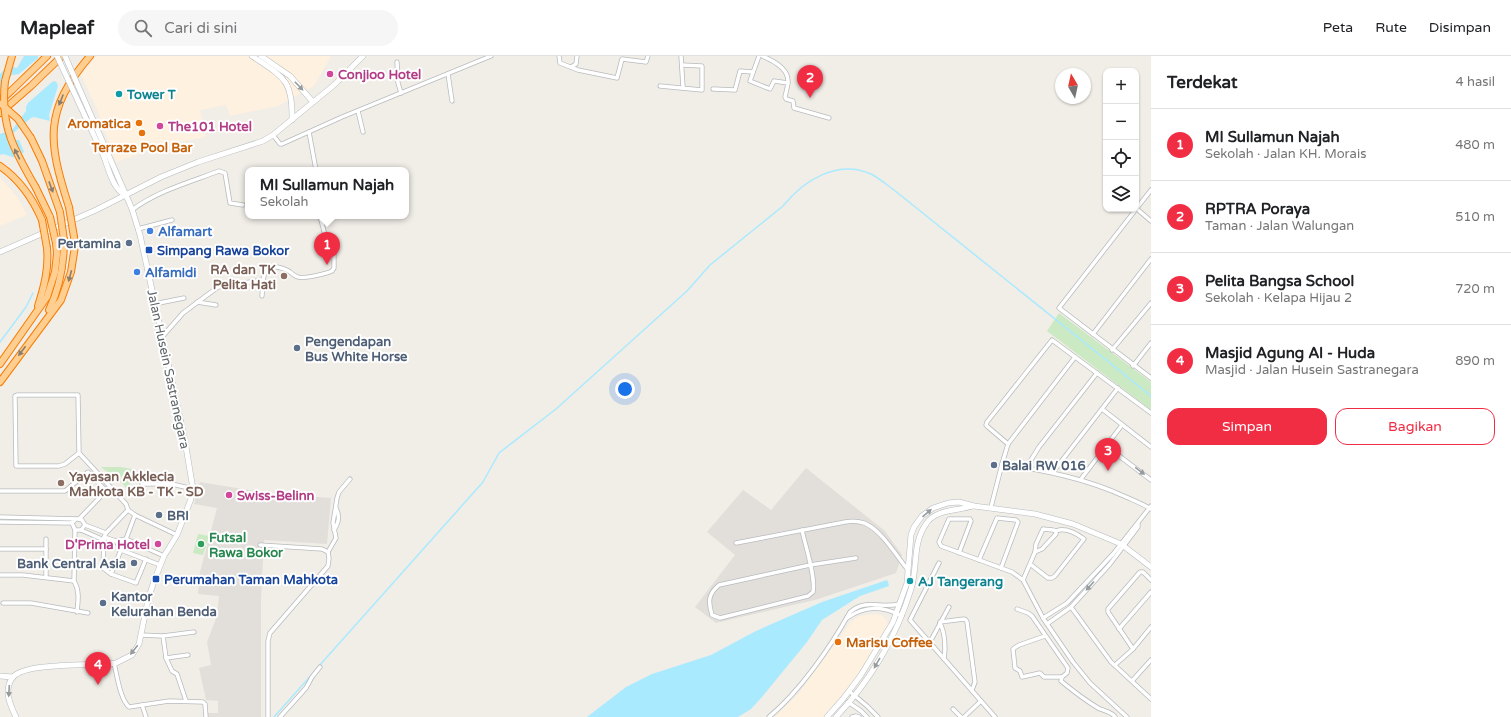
<!DOCTYPE html>
<html lang="id">
<meta charset="utf-8">
<style>
body{margin:0;font-family:"Varela Round",sans-serif;background:#f6f6f6;color:#202124}
.controls{position:absolute;right:12px;top:12px;display:grid;overflow:hidden;border-radius:8px;box-shadow:0 1px 3px #0004}
.controls button{width:36px;height:36px;display:grid;place-items:center;padding:0;border:0;border-bottom:1px solid #e0e0e0;background:#fff;color:#202124;font:20px sans-serif}
.compass{position:absolute;left:1055px;top:12px;width:36px;height:36px;border-radius:50%;background:#fff;box-shadow:0 1px 3px #0004;rotate:351deg}
.you{position:absolute;left:625px;top:333px;width:14px;height:14px;margin:-10px;border:3px solid #fff;border-radius:50%;background:#1a73e8;box-shadow:0 0 0 6px #1a73e833}
.badge{display:grid;place-items:center;width:26px;height:26px;border-radius:50%;background:#f12d44;color:#fff;font-size:13px;font-weight:700}
.pin{position:absolute;translate:-50% -33px;filter:drop-shadow(0 1px 2px #0008)}
.pin::after{content:'';position:absolute;top:21px;width:14px;height:12px;background:inherit;clip-path:polygon(0 0,100% 0,50% 100%)}
.popup{position:absolute;left:245px;top:111px;width:164px;height:52px;box-sizing:border-box;display:grid;place-content:center;border-radius:8px;background:#fff;filter:drop-shadow(0 1px 3px #0005);font-size:13px;white-space:nowrap;color:#757577}
.popup b{font-size:15px;color:#202124}
.popup::after{content:'';position:absolute;left:50%;top:100%;margin-left:-8px;border:8px solid transparent;border-top-color:#fff}
.list{margin:0;padding:0;list-style:none}
h2{display:flex;justify-content:space-between;align-items:center;height:52px;margin:0;padding:0 16px;font-size:17px}
h2 small{font-size:13px;font-weight:400;color:#757577}
.list li{display:grid;grid-template-columns:26px 1fr auto;gap:12px;align-items:center;box-sizing:border-box;height:72px;padding:0 16px;border-top:1px solid #e0e0e0}
.list b{display:block;font-size:15px;white-space:nowrap}
.list p{margin:0;font-size:13px;white-space:nowrap;color:#757577}
.list em{font-size:13px;font-style:normal;color:#757577}
.actions{display:flex;gap:8px;padding:12px 16px}
.actions a{flex:1;padding:9px 0;border:1px solid #f12d44;border-radius:12px;text-align:center;font-size:14px;color:#f12d44}
.actions .main{background:#f12d44;color:#fff}
.icon{flex:none;width:22px;height:22px;fill:none;stroke:currentColor;stroke-width:2;stroke-linecap:round;stroke-linejoin:round}
.map{position:relative;flex:none;width:1151px;height:661px;overflow:hidden}
header{display:flex;align-items:center;gap:24px;box-sizing:border-box;height:56px;padding:0 20px;background:#fff;border-bottom:1px solid #e0e0e0}
header strong{font-size:19px}
nav{display:flex;gap:22px;margin-inline-start:auto;font-size:14px}
.search{width:280px;height:36px;background:#f6f6f6;display:flex;align-items:center;gap:10px;box-sizing:border-box;padding:0 14px;border-radius:22px;color:#757577;font-size:15px}
main{display:flex}
aside{flex:1;background:#fff}
.map>svg:first-child{display:block}
.commercial{fill:#fff1df}
.industrial{fill:#e2dfdb}
.green{fill:#cbe9c3}
.water{fill:#aaeaff}
.lines{fill:none;stroke-linecap:round;stroke-linejoin:round}
.stream{stroke:#aaeaff;stroke-width:1.5}
.street-casing{stroke:#b7bbbe;stroke-width:5}
.secondary-casing{stroke:#b5bbbf;stroke-width:6}
.highway-casing{stroke:#f97b00;stroke-width:8}
.street{stroke:#fff;stroke-width:3.5}
.secondary{stroke:#fff;stroke-width:5}
.highway{stroke:#ffce91;stroke-width:6}
.secondary-bridge-casing{stroke:#b5bbbf;stroke-width:6;stroke-linecap:butt}
.highway-bridge-casing{stroke:#f97b00;stroke-width:8;stroke-linecap:butt}
.secondary-bridge{stroke:#fff;stroke-width:5}
.highway-bridge{stroke:#ffce91;stroke-width:6}
.oneway{fill:#969b9d}
.oneway2{fill:#867f72}
.hotel-dot{fill:#d1479c;stroke:#fff;stroke-width:1.5}
.culture-dot{fill:#0f9aa8;stroke:#fff;stroke-width:1.5}
.food-dot{fill:#e8710a;stroke:#fff;stroke-width:1.5}
.shop-dot{fill:#3f7fe0;stroke:#fff;stroke-width:1.5}
.service-dot{fill:#5c6f8a;stroke:#fff;stroke-width:1.5}
.transit-dot{fill:#1a4fb4;stroke:#fff;stroke-width:1.5}
.education-dot{fill:#8d6e63;stroke:#fff;stroke-width:1.5}
.leisure-dot{fill:#2e9e5b;stroke:#fff;stroke-width:1.5}
.labels{text-anchor:middle;stroke-width:4;stroke-linejoin:round;paint-order:stroke}
.hotel-label{font-size:13px;font-weight:bold;fill:#b23c85;stroke:#fff;text-anchor:start}
.culture-label{font-size:13px;font-weight:bold;fill:#0d838f;stroke:#fff;text-anchor:start}
.food-label{font-size:13px;font-weight:bold;fill:#c56008;stroke:#fff;text-anchor:end}
.shop-label{font-size:13px;font-weight:bold;fill:#366cbe;stroke:#fff;text-anchor:start}
.service-label{font-size:13px;font-weight:bold;fill:#4e5e75;stroke:#fff;text-anchor:start}
.transit-label{font-size:13px;font-weight:bold;fill:#164399;stroke:#fff;text-anchor:start}
.education-label{font-size:13px;font-weight:bold;fill:#785e54;stroke:#fff;text-anchor:end}
.street-label{font-size:13px;fill:#5e6568;stroke:#fff}
.leisure-label{font-size:13px;font-weight:bold;fill:#27864d;stroke:#fff;text-anchor:start}
</style>
<header>
<strong>Mapleaf</strong>
<div class="search"><svg class="icon" aria-label="search" viewBox="0 0 24 24"><circle cx="10" cy="10" r="6"/><path d="M15 15l6 6"/></svg>Cari di sini</div>
<nav><a>Peta</a><a>Rute</a><a>Disimpan</a></nav>
</header>
<main>
<div class="map">
<svg width="1151" height="661" viewBox="0 0 1151 661">
<rect width="100%" height="100%" fill="#f1ede7"/>
<g class="commercial">
<polygon points="97,0 331,0 314,30 278,50 230,60 226,49 200,54 206,81 169,88 116,106 97,53 81,19"/>
<polygon points="0,121 18,142 27,159 0,170"/>
<polygon points="874,558 882,559 887,564 888,571 854,624 823,661 775,661 799,637 851,566 859,560"/>
</g>
<g class="industrial">
<polygon points="806,412 885,475 902,499 896,517 815,544 716,567 695,551 735,499 707,476 743,434 771,454"/>
<polygon points="200,426 273,438 331,442 327,488 264,484 261,544 261,661 207,661 207,657 218,657 218,645 206,644 199,612 211,609 207,586 217,560 219,540 198,538 200,516 217,452 194,448"/>
</g>
<g class="green">
<polygon points="1059,257 1151,326 1151,354 1047,275"/>
<polygon points="101,411 120,411 132,413 129,437 124,429"/>
<polygon points="198,478 209,480 203,499 193,497"/>
</g>
<g class="water">
<polygon points="24,0 38,0 38,2 19,18 12,19 8,22 0,35 0,18 8,10 17,12"/>
<polygon points="55,25 57,27 58,30 49,59 50,65 34,61 31,62 12,78 12,84 19,84 24,96 16,102 3,98 0,99 0,78 12,74 26,55 26,51 28,47 52,26"/>
<polygon points="887,524 888,526 889,530 860,540 822,564 807,586 762,641 751,653 738,661 587,661 626,631 652,618 711,599 756,575 822,546"/>
</g>
<g class="lines">
<g class="stream">
<polyline points="0,286 26,251 33,237"/>
<path d="M319,610L483,426L499,397L556,353L687,235L710,209L783,150C804,124 838,103 871,118C879,122 887,129 894,134L1151,340"/>
<polyline points="274,661 315,615"/>
</g>
<defs>
<g id="street">
<polyline points="559,0 560,7 578,14 617,22 622,3 646,6 648,0"/>
<polyline points="681,0 683,31"/>
<polyline points="759,0 750,25 770,33 774,25 788,27"/>
<path d="M762,0C772,4 788,12 788,25C788,30 786,36 785,41L786,43L793,45L794,52L829,62"/>
<polyline points="397,6 398,27 401,37"/>
<polyline points="571,11 576,8 577,0"/>
<polyline points="448,18 452,45"/>
<polyline points="660,30 702,34 702,10 682,9"/>
<polyline points="713,33 735,34 740,15 753,16"/>
<polyline points="358,55 363,76"/>
<polyline points="309,76 316,114"/>
<polyline points="273,79 280,88 282,88 342,61 491,0"/>
<polyline points="1151,134 1059,252 1151,322"/>
<polyline points="1137,153 1151,165"/>
<path d="M132,154C157,135 190,126 219,115L225,117L230,147L243,149"/>
<polyline points="138,173 172,164"/>
<polyline points="262,240 263,224"/>
<polyline points="197,246 216,249"/>
<polyline points="154,248 184,242"/>
<polyline points="1093,278 1151,203"/>
<path d="M162,281L183,257L218,231L263,224L266,212L268,210C274,210 285,212 290,216C293,218 294,220 298,221C303,223 326,218 332,215L334,212V195L326,183L320,160"/>
<polyline points="1112,294 1151,247"/>
<polyline points="1133,310 1151,287"/>
<polyline points="1102,353 1151,391"/>
<polyline points="1008,388 988,371 986,369 987,366 1052,284 1151,357"/>
<polyline points="1106,390 1151,424"/>
<polyline points="79,397 65,408 59,410 16,410 15,340 17,339 78,339 79,397 126,448 128,454"/>
<path d="M1002,408C1046,415 1085,422 1126,441C1135,445 1143,448 1151,453"/>
<polyline points="1026,412 1039,391 1097,317"/>
<polyline points="1053,416 1118,332"/>
<polyline points="1081,423 1122,369"/>
<polyline points="142,428 172,428 193,433"/>
<polyline points="0,435 65,435 88,416 106,435 79,463"/>
<polyline points="991,451 1002,408 1008,388 1075,301"/>
<polyline points="0,461 79,463 82,464 85,469 81,474 75,474 72,467 76,463"/>
<polyline points="0,466 72,467"/>
<polyline points="85,469 106,477"/>
<path d="M75,474L74,525C80,535 78,545 77,556"/>
<polyline points="81,474 104,484"/>
<path d="M334,474C339,466 340,460 336,452"/>
<path d="M802,474C805,489 816,521 813,536L808,540L720,562L712,559C708,546 708,538 719,529L810,509L856,502"/>
<polyline points="104,481 106,477 128,454 135,459 177,479"/>
<polyline points="46,483 46,521"/>
<polyline points="126,483 135,459"/>
<polyline points="116,485 104,481 103,512 111,518 136,527 146,503"/>
<path d="M736,487L845,466C851,465 858,465 864,467C881,473 897,501 908,514"/>
<polyline points="260,489 322,493 328,496 329,502 328,510 270,577 268,585 268,661"/>
<polyline points="0,493 46,493"/>
<polyline points="328,496 336,482 333,467 337,442 339,436 350,423"/>
<polyline points="1035,496 1042,493 1056,478 1056,475"/>
<polyline points="959,497 971,465 970,463 949,463 939,486 941,490 1012,516 1023,524 1043,562 1073,606 1090,627 1127,661"/>
<polyline points="979,504 997,462 1016,464 1018,466 1001,512"/>
<polyline points="939,507 910,564 995,661"/>
<polyline points="160,509 121,494 116,485 126,483 164,500"/>
<polyline points="111,518 121,494"/>
<polyline points="0,519 23,519 74,525"/>
<path d="M1023,524L1035,496L1036,488L1043,473L1053,474L1056,475C1066,471 1076,477 1084,483L1055,520L1052,522H1048L1030,508"/>
<polyline points="3,547 31,547 88,557"/>
<polyline points="1071,551 1111,606 1151,643"/>
<polyline points="1017,553 1028,557 1032,560 1068,612 1067,617 1062,621 1044,621 1040,617 1022,621 1020,615 1015,612 1013,593 1019,589 1045,580"/>
<path d="M847,562C866,549 882,550 902,560"/>
<polyline points="1043,562 1067,547 1113,498 1151,450"/>
<polyline points="940,566 964,563 966,564 967,566 975,626 972,634"/>
<path d="M940,567C945,577 946,592 944,603"/>
<polyline points="1047,568 1071,551 1110,508 1138,471 1138,468"/>
<polyline points="1119,573 1151,536"/>
<polyline points="141,579 163,580 194,576"/>
<polyline points="163,580 166,602 172,615 177,618 186,645"/>
<polyline points="930,586 949,551"/>
<polyline points="1133,593 1108,556 1108,553 1140,516 1143,516 1151,524"/>
<polyline points="166,602 188,599"/>
<path d="M114,607C117,619 120,643 129,651L169,645L203,646L205,648L206,661"/>
<polyline points="1115,609 1133,593 1151,571"/>
<path d="M1062,621L1061,625C1073,635 1085,644 1098,652C1104,655 1112,656 1115,661"/>
<polyline points="1132,625 1151,604"/>
<polyline points="849,635 867,650 878,661"/>
<polyline points="848,646 861,655 867,661"/>
<polyline points="142,649 146,661"/>
<polyline points="953,653 961,661"/>
<polyline points="280,661 306,632 312,621 320,611"/>
<path d="M769,661C800,635 830,592 850,556C867,542 881,553 899,548"/>
<polyline points="852,661 856,660 859,661"/>
<polyline points="964,661 981,645"/>
</g>
<g id="secondary">
<path d="M252,0C283,21 293,23 292,64"/>
<polyline points="261,0 290,20 313,46"/>
<path d="M104,101C109,114 113,134 126,139"/>
<polyline points="0,196 96,154 161,121 198,106 263,85 273,79 334,29 363,0"/>
<polyline points="0,620 13,621"/>
<path d="M16,661C10,649 3,633 13,621C26,606 95,610 116,607L132,599L139,588L148,544L154,525L164,500L177,479L191,443L193,433L185,385L140,179L132,153L108,98"/>
<polyline points="827,661 843,643 861,619 893,566 907,527 911,479 914,471 922,460 933,452 948,447 959,446 974,450 1035,458 1073,468 1121,488 1151,511"/>
<path d="M836,661C870,625 897,580 911,533C918,511 912,488 926,468C935,453 958,455 973,450"/>
</g>
<g id="highway">
<polyline points="5,25 12,0"/>
<polyline points="0,45 11,35 47,0"/>
<polyline points="0,57 31,30 62,0"/>
<polyline points="31,82 42,105 60,156"/>
<path d="M0,110C19,123 33,143 42,164"/>
<polyline points="36,132 50,161"/>
<path d="M69,151C48,86 43,55 90,0"/>
<path d="M38,250C44,231 49,213 47,192"/>
<path d="M49,254C60,231 64,210 64,184"/>
<polyline points="0,308 47,241 55,216 57,198 56,187"/>
<polyline points="0,326 61,244 71,216 75,190 74,181"/>
</g>
</defs>
<use href="#street" class="street-casing"/>
<use href="#secondary" class="secondary-casing"/>
<use href="#highway" class="highway-casing"/>
<use href="#street" class="street"/>
<use href="#secondary" class="secondary"/>
<use href="#highway" class="highway"/>
<defs>
<g id="secondary-bridge">
<polyline points="57,0 104,101"/>
<polyline points="65,0 108,98"/>
</g>
<g id="highway-bridge">
<path d="M5,25C0,70 14,94 36,132"/>
<polyline points="1,48 18,63 31,82"/>
<polyline points="69,151 74,181"/>
<polyline points="60,156 64,184"/>
<polyline points="50,161 56,187"/>
<polyline points="42,164 47,192"/>
</g>
</defs>
<use href="#secondary-bridge" class="secondary-bridge-casing"/>
<use href="#highway-bridge" class="highway-bridge-casing"/>
<use href="#secondary-bridge" class="secondary-bridge"/>
<use href="#highway-bridge" class="highway-bridge"/>
</g>
<defs><path id="oneway-solid" d="M-6-.8H1V-3.2L6.5 0L1 3.2V.8H-6Z"/></defs>
<g class="oneway">
<use href="#oneway-solid" transform="translate(299 30) rotate(46)"/>
<use href="#oneway-solid" transform="translate(1140 415) rotate(37)"/>
<use href="#oneway-solid" transform="translate(927 457) rotate(-40)"/>
<use href="#oneway-solid" transform="translate(1090 530) rotate(132)"/>
<use href="#oneway-solid" transform="translate(134 594) rotate(128)"/>
<use href="#oneway-solid" transform="translate(877 607) rotate(120)"/>
<use href="#oneway-solid" transform="translate(9 635) rotate(93)"/>
</g>
<g class="oneway2">
<use href="#oneway-solid" transform="translate(61 44) rotate(112)"/>
<use href="#oneway-solid" transform="translate(17 98) rotate(-117)"/>
<use href="#oneway-solid" transform="translate(51 131) rotate(70)"/>
<use href="#oneway-solid" transform="translate(70 220) rotate(105)"/>
<use href="#oneway-solid" transform="translate(22 295) rotate(127)"/>
</g>
<g class="hotel-dot">
<circle cx="330" cy="18" r="4"/>
<circle cx="160" cy="70" r="4"/>
<circle cx="229" cy="439" r="4"/>
<circle cx="158" cy="488" r="4"/>
</g>
<g class="culture-dot">
<circle cx="119" cy="38" r="4"/>
<circle cx="910" cy="525" r="4"/>
</g>
<g class="food-dot">
<circle cx="139" cy="67" r="4"/>
<circle cx="142" cy="77" r="4"/>
<circle cx="838" cy="586" r="4"/>
</g>
<g class="shop-dot">
<circle cx="150" cy="175" r="4"/>
<circle cx="137" cy="216" r="4"/>
</g>
<g class="service-dot">
<circle cx="129" cy="187" r="4"/>
<circle cx="297" cy="292" r="4"/>
<circle cx="994" cy="409" r="4"/>
<circle cx="159" cy="459" r="4"/>
<circle cx="134" cy="507" r="4"/>
<circle cx="103" cy="547" r="4"/>
</g>
<g class="transit-dot">
<rect x="145" y="190" width="8" height="8" rx="2"/>
<rect x="152" y="519" width="8" height="8" rx="2"/>
</g>
<g class="education-dot">
<circle cx="284" cy="220" r="4"/>
<circle cx="61" cy="427" r="4"/>
</g>
<circle class="leisure-dot" cx="201" cy="488" r="4"/>
<g class="labels">
<g class="hotel-label">
<text x="338" y="23">Conjioo Hotel</text>
<text x="168" y="75">The101 Hotel</text>
<text x="237" y="444">Swiss-Belinn</text>
<text x="150" y="493" text-anchor="end">D'Prima Hotel</text>
</g>
<g class="culture-label">
<text x="127" y="43">Tower T</text>
<text x="918" y="530">AJ Tangerang</text>
</g>
<g class="food-label">
<text x="131" y="72">Aromatica</text>
<text x="142" y="96" text-anchor="middle">Terraze Pool Bar</text>
<text x="846" y="591" text-anchor="start">Marisu Coffee</text>
</g>
<g class="shop-label">
<text x="158" y="180">Alfamart</text>
<text x="145" y="221">Alfamidi</text>
</g>
<g class="service-label">
<text x="121" y="192" text-anchor="end">Pertamina</text>
<text x="305" y="290">Pengendapan<tspan x="305" dy="15">Bus White Horse</tspan></text>
<text x="1002" y="414">Balai RW 016</text>
<text x="167" y="464">BRI</text>
<text x="126" y="512" text-anchor="end">Bank Central Asia</text>
<text x="111" y="545">Kantor<tspan x="111" dy="15">Kelurahan Benda</tspan></text>
</g>
<g class="transit-label">
<text x="157" y="199">Simpang Rawa Bokor</text>
<text x="164" y="528">Perumahan Taman Mahkota</text>
</g>
<g class="education-label">
<text x="276" y="218">RA dan TK<tspan x="276" dy="15">Pelita Hati</tspan></text>
<text x="69" y="425" text-anchor="start">Yayasan Akklecia<tspan x="69" dy="15">Mahkota KB - TK - SD</tspan></text>
</g>
<g class="street-label">
<text transform="translate(169 313) rotate(78)" y="5">Jalan Husein Sastranegara</text>
</g>
<g class="leisure-label">
<text x="209" y="486">Futsal<tspan x="209" dy="15">Rawa Bokor</tspan></text>
</g>
</g>
</svg>
<div class="controls">
<button>+</button>
<button>−</button>
<button><svg class="icon" aria-label="locate" viewBox="0 0 24 24"><circle cx="12" cy="12" r="6"/><path d="M12 2v4M12 18v4M2 12h4M18 12h4"/></svg></button>
<button><svg class="icon" aria-label="layers" viewBox="0 0 24 24"><path d="M12 4l9 5-9 5-9-5zM3 14l9 5 9-5"/></svg></button>
</div>
<svg class="compass" viewBox="-18 -18 36 36"><path d="M0-13l5 13h-10z" fill="#e53935"/><path d="M0 13l5-13h-10z" fill="#757577"/></svg>
<div class="you"></div>
<div class="pin badge" style="left:327px;top:209px">1</div>
<div class="popup"><b>MI Sullamun Najah</b>Sekolah</div>
<div class="pin badge" style="left:810px;top:42px">2</div>
<div class="pin badge" style="left:1108px;top:415px">3</div>
<div class="pin badge" style="left:98px;top:629px">4</div>
</div>
<aside>
<h2>Terdekat<small>4 hasil</small></h2>
<ul class="list">
<li><span class="badge">1</span><div><b>MI Sullamun Najah</b><p>Sekolah · Jalan KH. Morais</p></div><em>480 m</em></li>
<li><span class="badge">2</span><div><b>RPTRA Poraya</b><p>Taman · Jalan Walungan</p></div><em>510 m</em></li>
<li><span class="badge">3</span><div><b>Pelita Bangsa School</b><p>Sekolah · Kelapa Hijau 2</p></div><em>720 m</em></li>
<li><span class="badge">4</span><div><b>Masjid Agung Al - Huda</b><p>Masjid · Jalan Husein Sastranegara</p></div><em>890 m</em></li>
</ul>
<div class="actions"><a class="main">Simpan</a><a>Bagikan</a></div>
</aside>
</main>
